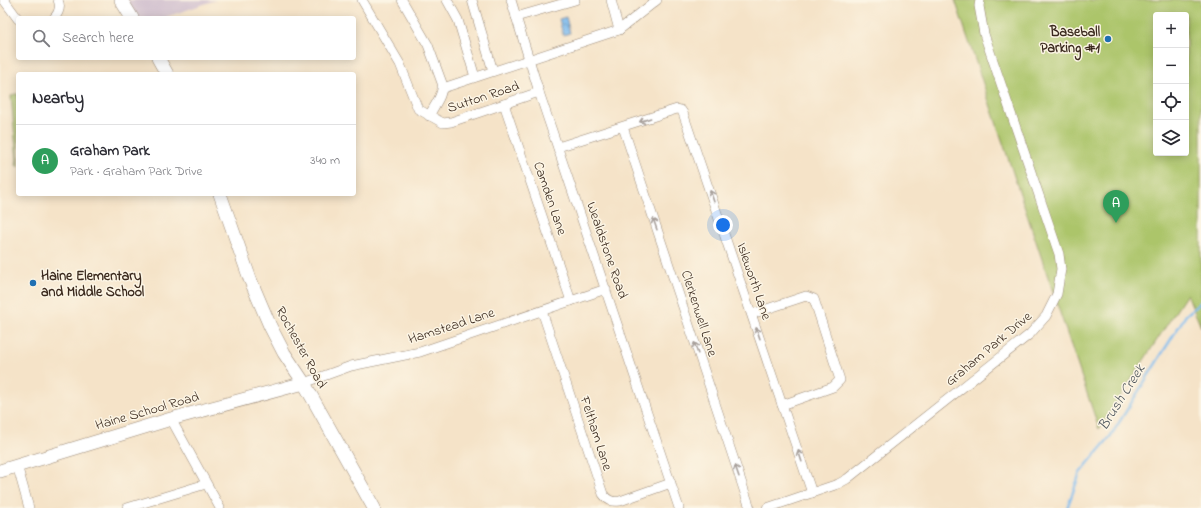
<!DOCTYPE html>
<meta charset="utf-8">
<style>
body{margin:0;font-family:"Indie Flower",sans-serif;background:#f2f2f3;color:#2b2b33}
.controls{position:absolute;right:12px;top:12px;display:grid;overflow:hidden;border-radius:4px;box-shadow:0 2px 10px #0003}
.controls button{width:36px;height:36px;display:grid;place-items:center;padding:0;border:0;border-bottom:1px solid #e1e1e2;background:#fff;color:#2b2b33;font:20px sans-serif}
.you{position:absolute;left:723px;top:225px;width:14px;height:14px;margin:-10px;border:3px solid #fff;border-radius:50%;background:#1a73e8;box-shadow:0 0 0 6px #1a73e833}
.badge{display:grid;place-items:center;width:26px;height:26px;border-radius:50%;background:#1f6fb2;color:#fff;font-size:13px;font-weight:700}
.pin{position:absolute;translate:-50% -33px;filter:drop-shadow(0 1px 2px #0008)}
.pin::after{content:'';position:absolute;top:21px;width:14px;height:12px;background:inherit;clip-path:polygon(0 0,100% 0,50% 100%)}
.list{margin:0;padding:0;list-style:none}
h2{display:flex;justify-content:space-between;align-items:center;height:52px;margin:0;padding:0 16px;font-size:17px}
h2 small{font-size:13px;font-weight:400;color:#7c7c81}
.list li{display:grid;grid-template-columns:26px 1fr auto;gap:12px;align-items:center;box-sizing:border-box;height:72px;padding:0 16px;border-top:1px solid #e1e1e2}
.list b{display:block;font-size:15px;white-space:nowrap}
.list p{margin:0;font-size:13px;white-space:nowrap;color:#7c7c81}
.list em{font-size:13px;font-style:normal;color:#7c7c81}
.icon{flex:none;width:22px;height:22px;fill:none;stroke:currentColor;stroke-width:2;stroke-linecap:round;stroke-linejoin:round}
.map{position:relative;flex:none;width:1201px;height:508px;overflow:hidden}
.search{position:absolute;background:#fff;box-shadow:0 2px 10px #0003;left:16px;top:16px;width:340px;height:44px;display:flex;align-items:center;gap:10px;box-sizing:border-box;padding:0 14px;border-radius:4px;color:#7c7c81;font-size:15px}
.panel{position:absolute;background:#fff;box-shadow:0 2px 10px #0003;left:16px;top:72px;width:340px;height:124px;border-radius:4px}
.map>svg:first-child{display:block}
.industrial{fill:#cfbdce}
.green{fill:#acc56a;stroke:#747844;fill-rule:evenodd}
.water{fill:url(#water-ripples);stroke:#5a7286}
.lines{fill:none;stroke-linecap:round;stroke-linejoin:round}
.stream{stroke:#7ab9ee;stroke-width:2.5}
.street-casing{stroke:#988673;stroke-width:10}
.secondary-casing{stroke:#988673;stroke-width:14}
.street{stroke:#fff;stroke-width:9}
.secondary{stroke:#fff;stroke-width:13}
.oneway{stroke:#a79f9a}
.poi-dot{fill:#1f6fb2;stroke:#fcf5e5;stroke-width:1.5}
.labels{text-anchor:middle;stroke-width:3;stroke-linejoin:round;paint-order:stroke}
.poi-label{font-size:14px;font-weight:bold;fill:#3b2a1e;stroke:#fcf5e5;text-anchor:end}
.street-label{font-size:14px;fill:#3b2a1e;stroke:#fcf5e5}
.water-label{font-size:15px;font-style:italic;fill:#4e555c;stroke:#fcf5e5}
</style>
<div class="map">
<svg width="1201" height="508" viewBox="0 0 1201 508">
<defs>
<pattern id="water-ripples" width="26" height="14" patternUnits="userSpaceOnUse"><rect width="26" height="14" fill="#7ab9ee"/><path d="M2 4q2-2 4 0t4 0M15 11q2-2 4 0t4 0" fill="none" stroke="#6597c0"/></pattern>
</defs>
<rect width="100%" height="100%" fill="#fcf5e5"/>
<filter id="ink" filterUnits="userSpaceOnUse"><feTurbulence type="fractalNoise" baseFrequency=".025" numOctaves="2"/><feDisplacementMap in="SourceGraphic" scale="8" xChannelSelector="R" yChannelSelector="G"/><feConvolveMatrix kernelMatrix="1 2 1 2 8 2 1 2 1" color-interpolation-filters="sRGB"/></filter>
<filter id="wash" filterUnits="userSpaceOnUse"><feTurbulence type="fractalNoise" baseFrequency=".012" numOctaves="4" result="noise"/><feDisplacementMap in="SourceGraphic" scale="16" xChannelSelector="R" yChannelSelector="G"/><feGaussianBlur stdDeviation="0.9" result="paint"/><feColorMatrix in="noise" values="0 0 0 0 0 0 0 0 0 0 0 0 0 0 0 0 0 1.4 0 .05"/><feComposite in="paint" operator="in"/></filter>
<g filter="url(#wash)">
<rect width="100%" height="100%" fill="#f5e3c8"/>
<polygon class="industrial" points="120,0 216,0 163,18 132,18"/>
<g class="green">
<path d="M955,0H1201V327L1187,294L1099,429ZM1156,15H1186V153H1156Z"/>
<polygon points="15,94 18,94 18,167 16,165 17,159 11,96"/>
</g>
<polygon class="water" points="566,17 570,33 563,35 559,19"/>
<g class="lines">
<polyline class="stream" points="1067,508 1080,473 1110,437 1186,315 1201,302"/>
</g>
</g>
<g filter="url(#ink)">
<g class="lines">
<defs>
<g id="street">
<polyline points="4,0 18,19"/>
<polyline points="362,0 400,64 418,109 443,123 451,122 539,92"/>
<path d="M402,0L428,45L442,83C444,94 434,106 429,116"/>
<polyline points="447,0 458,20 475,77"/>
<polyline points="472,0 493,71"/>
<polyline points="511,0 539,92 679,508"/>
<polyline points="611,0 619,30"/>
<polyline points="516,17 575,0"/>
<path d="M54,18C59,13 61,7 58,0"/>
<polyline points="443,88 619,30 657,0"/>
<polyline points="504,104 571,301"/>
<polyline points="623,127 750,508"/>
<polyline points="558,147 677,109 681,110 683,113 812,493"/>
<path d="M542,311L603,494C608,501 612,502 620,501L671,483"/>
<polyline points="752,314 806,296 814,299 840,380 833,387 782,405"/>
<polyline points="304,383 351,366 420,352 606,289"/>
<polyline points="171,419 220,508"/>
<polyline points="17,465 29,508"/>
<polyline points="127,508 206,484"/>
<polyline points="767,508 838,484 847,479 1030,334 1046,316 1057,294 1061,269 1059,254 984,34 979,6 980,0"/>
</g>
<g id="secondary">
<polyline points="121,0 132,18"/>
<polyline points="158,58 167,74"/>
<polyline points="220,194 250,279 270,326 284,353 304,383 374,508"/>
<polyline points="0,471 171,419 304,383"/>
</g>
</defs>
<use href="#street" class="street-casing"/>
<use href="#secondary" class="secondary-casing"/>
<use href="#street" class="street"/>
<use href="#secondary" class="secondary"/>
</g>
<defs><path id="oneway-shaft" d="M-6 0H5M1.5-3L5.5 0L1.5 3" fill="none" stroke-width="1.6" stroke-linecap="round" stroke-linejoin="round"/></defs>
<g class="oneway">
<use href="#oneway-shaft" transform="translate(645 120) rotate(161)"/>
<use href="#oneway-shaft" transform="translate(712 196) rotate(-109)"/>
<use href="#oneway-shaft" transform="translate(655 224) rotate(-109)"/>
<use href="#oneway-shaft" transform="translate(758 333) rotate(-109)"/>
<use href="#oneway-shaft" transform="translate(696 348) rotate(-108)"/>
<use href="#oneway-shaft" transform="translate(800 456) rotate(-108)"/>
<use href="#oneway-shaft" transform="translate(737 471) rotate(-109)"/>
</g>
</g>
<g class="poi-dot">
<circle cx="1108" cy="39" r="4"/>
<circle cx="33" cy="283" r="4"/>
</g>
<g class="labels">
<g class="poi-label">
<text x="1100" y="36">Baseball<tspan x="1100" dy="16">Parking #1</tspan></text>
<text x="41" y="280" text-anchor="start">Haine Elementary<tspan x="41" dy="16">and Middle School</tspan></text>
</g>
<g class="street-label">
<text transform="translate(483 96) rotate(-18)" y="5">Sutton Road</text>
<text transform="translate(551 198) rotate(71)" y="5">Camden Lane</text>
<text transform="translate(608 250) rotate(71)" y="5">Wealdstone Road</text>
<text transform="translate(755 281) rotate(71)" y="5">Isleworth Lane</text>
<text transform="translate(700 313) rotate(72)" y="5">Clerkenwell Lane</text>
<text transform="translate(451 325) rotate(-18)" y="5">Hamstead Lane</text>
<text transform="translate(302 347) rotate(61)" y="5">Rochester Road</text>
<text transform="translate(988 348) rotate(-40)" y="5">Graham Park Drive</text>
<text transform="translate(147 410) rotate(-16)" y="5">Haine School Road</text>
<text transform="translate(597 433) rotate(72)" y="5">Feltham Lane</text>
</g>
<g class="water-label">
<text transform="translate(1121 397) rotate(-58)" y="5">Brush Creek</text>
</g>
</g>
</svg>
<div class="controls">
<button>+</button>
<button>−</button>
<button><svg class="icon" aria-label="locate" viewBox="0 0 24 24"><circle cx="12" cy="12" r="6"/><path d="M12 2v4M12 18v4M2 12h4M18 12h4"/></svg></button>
<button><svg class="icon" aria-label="layers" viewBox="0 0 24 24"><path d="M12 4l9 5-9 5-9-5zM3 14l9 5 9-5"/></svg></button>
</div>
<div class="you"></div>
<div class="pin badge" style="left:1116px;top:223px;background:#2e9e5b">A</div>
<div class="search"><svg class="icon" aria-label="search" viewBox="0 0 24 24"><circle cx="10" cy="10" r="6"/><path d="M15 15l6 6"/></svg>Search here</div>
<section class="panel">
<h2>Nearby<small></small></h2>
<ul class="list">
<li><span class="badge" style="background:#2e9e5b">A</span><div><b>Graham Park</b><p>Park · Graham Park Drive</p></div><em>340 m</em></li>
</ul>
</section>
</div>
